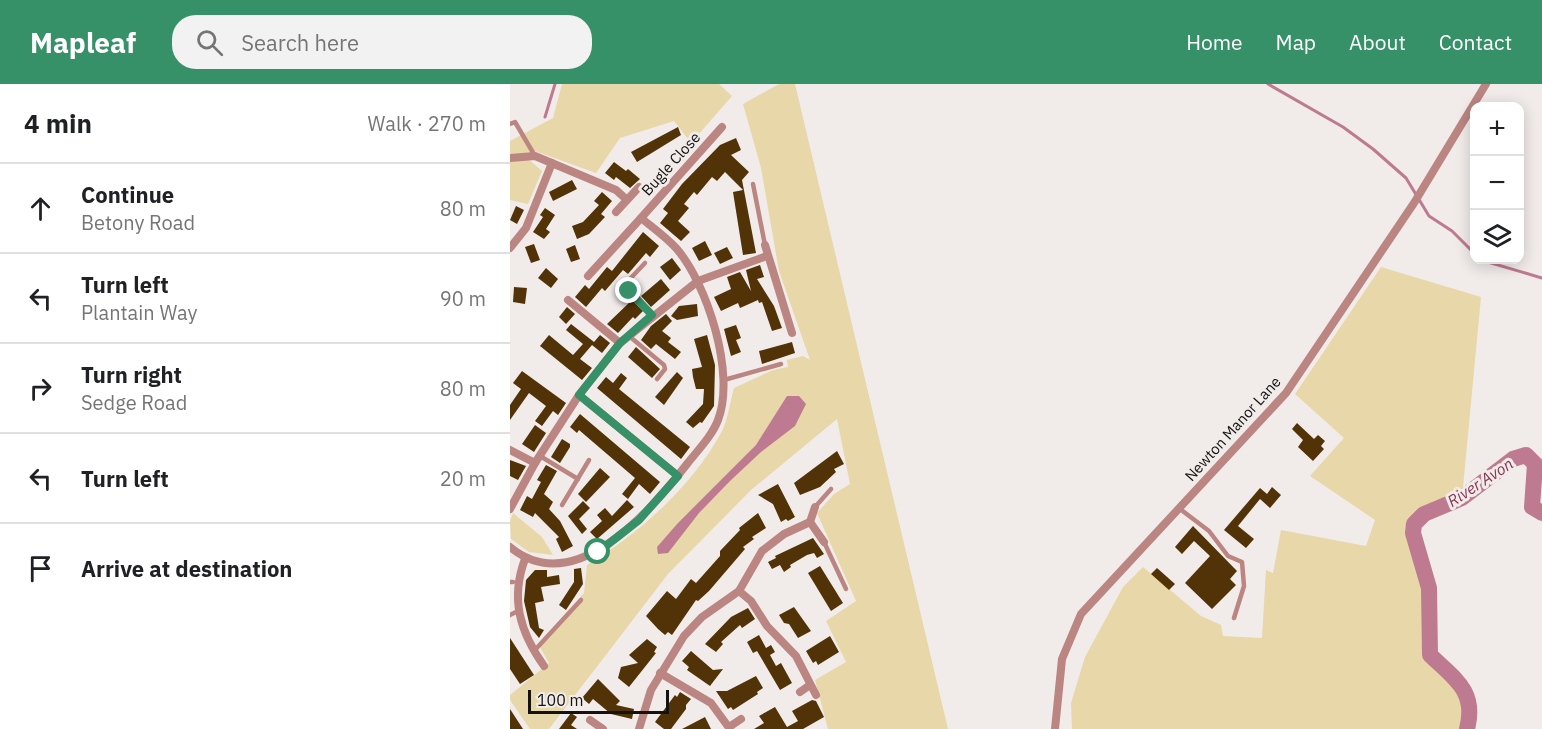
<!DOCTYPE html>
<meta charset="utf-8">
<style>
body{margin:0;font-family:"IBM Plex Sans",sans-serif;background:#f2f2f2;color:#202124}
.controls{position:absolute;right:18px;top:18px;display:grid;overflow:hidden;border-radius:12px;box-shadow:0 3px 15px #0003}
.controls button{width:54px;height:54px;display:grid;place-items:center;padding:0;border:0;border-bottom:2px solid #e0e0e0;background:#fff;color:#202124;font:30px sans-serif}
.scale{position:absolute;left:18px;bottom:15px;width:141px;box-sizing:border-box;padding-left:6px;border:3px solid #141312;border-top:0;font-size:16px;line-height:21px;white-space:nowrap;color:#141312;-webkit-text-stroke:4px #f1ecea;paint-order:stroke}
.stop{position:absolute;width:18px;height:18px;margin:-14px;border:4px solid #369168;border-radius:50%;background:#fff}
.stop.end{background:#369168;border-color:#fff;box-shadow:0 2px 6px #0008}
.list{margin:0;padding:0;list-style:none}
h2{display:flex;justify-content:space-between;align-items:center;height:78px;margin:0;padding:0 24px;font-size:26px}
h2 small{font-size:20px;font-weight:400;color:#757577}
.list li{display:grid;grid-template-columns:39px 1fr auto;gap:18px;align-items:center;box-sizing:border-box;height:90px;padding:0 24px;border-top:2px solid #e0e0e0}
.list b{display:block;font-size:22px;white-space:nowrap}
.list p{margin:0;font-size:20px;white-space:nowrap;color:#757577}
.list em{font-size:20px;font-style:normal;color:#757577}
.icon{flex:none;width:33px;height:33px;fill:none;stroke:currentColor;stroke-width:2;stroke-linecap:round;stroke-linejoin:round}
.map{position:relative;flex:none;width:1032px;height:645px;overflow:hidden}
header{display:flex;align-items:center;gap:36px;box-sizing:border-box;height:84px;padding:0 30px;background:#369168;color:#fff}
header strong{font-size:28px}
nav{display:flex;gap:33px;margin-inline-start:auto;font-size:21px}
.search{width:420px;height:54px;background:#f2f2f2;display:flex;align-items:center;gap:15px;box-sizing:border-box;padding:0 21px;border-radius:24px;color:#757577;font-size:22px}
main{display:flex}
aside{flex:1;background:#fff}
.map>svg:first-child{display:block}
.green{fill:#e7d7a9}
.water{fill:#be7a90}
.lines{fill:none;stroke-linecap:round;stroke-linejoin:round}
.stream{stroke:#be7a90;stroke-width:3}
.river{stroke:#be7a90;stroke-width:16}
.building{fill:#523207}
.lane{stroke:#bb8582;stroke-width:4.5}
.street{stroke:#bb8582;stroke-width:8}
.route{stroke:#369168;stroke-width:8}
.labels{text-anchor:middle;stroke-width:6;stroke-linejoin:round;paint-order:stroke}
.street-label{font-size:15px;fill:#141312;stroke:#f1ecea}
.water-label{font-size:16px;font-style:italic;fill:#873454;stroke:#f1ecea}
</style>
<header>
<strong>Mapleaf</strong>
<div class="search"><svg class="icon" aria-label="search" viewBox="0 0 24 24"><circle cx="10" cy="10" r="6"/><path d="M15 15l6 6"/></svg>Search here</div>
<nav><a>Home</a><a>Map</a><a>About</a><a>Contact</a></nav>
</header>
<main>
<aside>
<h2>4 min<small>Walk · 270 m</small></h2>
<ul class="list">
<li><svg class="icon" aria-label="ahead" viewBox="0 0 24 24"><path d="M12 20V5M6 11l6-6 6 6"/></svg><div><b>Continue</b><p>Betony Road</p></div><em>80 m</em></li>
<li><svg class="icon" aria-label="left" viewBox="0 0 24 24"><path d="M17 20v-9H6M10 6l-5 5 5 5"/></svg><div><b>Turn left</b><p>Plantain Way</p></div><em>90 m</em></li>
<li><svg class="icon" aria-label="right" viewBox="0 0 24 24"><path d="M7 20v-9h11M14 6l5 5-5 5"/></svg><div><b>Turn right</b><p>Sedge Road</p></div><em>80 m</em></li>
<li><svg class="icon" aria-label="left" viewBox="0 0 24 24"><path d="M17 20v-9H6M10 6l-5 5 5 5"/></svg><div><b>Turn left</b></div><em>20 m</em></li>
<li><svg class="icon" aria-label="arrive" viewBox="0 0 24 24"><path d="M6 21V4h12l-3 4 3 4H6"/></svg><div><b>Arrive at destination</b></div></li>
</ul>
</aside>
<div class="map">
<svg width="1032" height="645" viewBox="0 0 1032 645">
<rect width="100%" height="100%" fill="#f1ecea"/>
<g class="green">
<polygon points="52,0 209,0 222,12 181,59 164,37 110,54 86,89 25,67 18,75 32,87 18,120 0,116 0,57 43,34"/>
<path d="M269,0H285L438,645H318L305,596L336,578L316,537L346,517L307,429L324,410L340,400L327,335L241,406L158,490L39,645H20L0,616V611L39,579L28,560L74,509L77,481C130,449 181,403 211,349C218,336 220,318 224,304L263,286L278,283L277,276L293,272L300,276L269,187L251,84L233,20Z"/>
<path d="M871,183L971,213L952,414C935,421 906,427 903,449L919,504L920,571C943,594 967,607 957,645H562L561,619L575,573L613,503L633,483L691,532L711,541L713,552L752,554L756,486L763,489L771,446L856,462L865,436L800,392L834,354L785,310Z"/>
<polygon points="3,429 32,453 43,471 19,468 1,455 0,437"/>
</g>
<polygon class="water" points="277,312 289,312 296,320 285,342 251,368 220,397 189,429 158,469 148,470 147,463 168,439 246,361"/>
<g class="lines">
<g class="stream">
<polyline points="758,0 833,43 863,65 896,94 919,132 942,147 964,169"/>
<polyline points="35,33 45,0"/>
<polyline points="971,176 1032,194"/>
</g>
<path class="river" d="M957,645C967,607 944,594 920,571L919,504L903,449L904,440L914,430L952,414L1003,375L1016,371L1025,380L1022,423L1032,429"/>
</g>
<g class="building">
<polygon points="168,43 171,51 127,78 121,68"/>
<polygon points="226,54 231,66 221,71 239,88 232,96 246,169 233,171 223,108 233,106 215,88 207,97 202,93 187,111 184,108 174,120 179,124 168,137 180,148 171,157 150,139 158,129 153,125 172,100 210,61"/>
<polygon points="104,78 116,87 118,85 130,95 120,104 106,93 104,96 95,89"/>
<polygon points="62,96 67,105 43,117 39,108"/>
<polygon points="92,108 102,117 91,130 95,133 79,150 67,155 62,142 73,138 89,121 84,117"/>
<polygon points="6,122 14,126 7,140 0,136"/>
<polygon points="35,124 45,131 36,145 40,148 34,155 23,148 33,133 30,131"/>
<polygon points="133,148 149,162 140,173 136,169 118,190 113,186 95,207 92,204 76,223 65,213 75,201 79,205 97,183 102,187"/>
<polygon points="195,157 202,171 189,177 182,164"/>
<polygon points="24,160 30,176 21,179 15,163"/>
<polygon points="65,161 70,175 61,178 56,165"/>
<polygon points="217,163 223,174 210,180 204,169"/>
<polygon points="162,174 171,186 160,196 150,183"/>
<polygon points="250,181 254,193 247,195 264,222 272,244 262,247 252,218 249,219 248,216 230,224 228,219 211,227 204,213 221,205 217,193 230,188 241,207 236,186"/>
<polygon points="36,184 48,195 41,204 28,194"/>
<polygon points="151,195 160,206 141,223 131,212"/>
<polygon points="4,203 17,204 15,220 3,218"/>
<polygon points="122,216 133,227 125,235 123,233 108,249 97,240"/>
<polygon points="187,220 188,232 167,236 161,232 169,222"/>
<polygon points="57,223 65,230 56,240 49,233"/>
<polygon points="156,230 162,237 152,247 161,254 158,258 171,268 165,275 146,260 141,265 131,256 141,242"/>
<polygon points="61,240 84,258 90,251 100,259 92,269 82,261 70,275 82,284 72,296 30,262 39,251 63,271 73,260 56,246"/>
<polygon points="226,241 231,254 226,256 231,268 221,272 214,245"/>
<polygon points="197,251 205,281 204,322 192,339 190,338 183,344 176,338 193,320 194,305 186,305 183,293 182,285 192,283 184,255"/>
<polygon points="282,258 285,269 252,280 249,267"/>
<polygon points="126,263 150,285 142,294 118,273"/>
<polygon points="12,287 56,319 48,331 43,327 32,342 25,337 36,322 19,309 0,336 0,321 11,305 3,299"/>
<polygon points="167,288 173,294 154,321 145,313"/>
<polygon points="111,289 117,294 109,305 180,363 171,375 87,304 96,293 103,299"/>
<polygon points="70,330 150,398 140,410 129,400 118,415 112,410 125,394 69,346 67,349 60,343"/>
<polygon points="787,339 804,355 808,351 815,357 811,362 814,365 803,377 788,363 793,356 782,345"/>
<polygon points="25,341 36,349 24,368 12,360"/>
<polygon points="52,355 60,360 60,363 50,379 41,373"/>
<polygon points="327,367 334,380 324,385 326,388 310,403 290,411 284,399"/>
<polygon points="0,376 16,382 8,396 0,392"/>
<polygon points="36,381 47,387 34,410 43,418 39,425 50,437 63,462 52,468 46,455 49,453 25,429 23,433 10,426 17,412 22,415 31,398 27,396"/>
<polygon points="90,384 100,393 76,418 68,410"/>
<polygon points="268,400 285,433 278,437 276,435 271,438 263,420 248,411"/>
<polygon points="762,403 771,411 760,424 750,415 728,442 744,455 736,464 714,446 750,404 757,410"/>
<polygon points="117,416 124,423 87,455 80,448 92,437 87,431 95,424 102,432"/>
<polygon points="73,417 80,424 69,435 77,445 72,450 58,432"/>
<polygon points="248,429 256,444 242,453 244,455 233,463 235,465 199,507 188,517 186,516 162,551 158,548 155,551 148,545 136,532 157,507 166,515 181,495 186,499 210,472 210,467 230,446 229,444"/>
<polygon points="683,442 727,487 720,495 726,501 702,525 675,499 700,472 684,457 672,470 665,463"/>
<polygon points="303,454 314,470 307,474 304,469 297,471 280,481 281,483 274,488 270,481 262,485 258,478 266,474 265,472"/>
<polygon points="310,482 333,519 321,527 298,489"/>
<polygon points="71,484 73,500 56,526 49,521 64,498 64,485"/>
<polygon points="647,484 665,500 659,506 641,490"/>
<polygon points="25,486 37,486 37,493 49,491 50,500 31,503 34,517 25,519 29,544 34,546 29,554 20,543 14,517 16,496"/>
<polygon points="284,523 301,547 288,554 279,540 274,539 269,531"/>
<polygon points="238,524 245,535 232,544 230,541 211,558 213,560 206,568 195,560 221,533"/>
<polygon points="249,551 256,564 261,561 265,568 260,571 266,582 271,579 282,599 270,606 247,567 243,569 237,558"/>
<polygon points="320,552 329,568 308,581 306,577 303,579 296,567"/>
<polygon points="0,554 24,591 10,600 0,585"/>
<polygon points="137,555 147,563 144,568 146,569 119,603 108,594 111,583 128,579 119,571"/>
<polygon points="181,567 203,586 213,585 200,602 177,586 179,583 172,577"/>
<polygon points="246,592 253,604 247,608 248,610 223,626 221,623 218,625 206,607 217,607"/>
<polygon points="88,595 110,617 106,621 124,625 122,635 101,630 83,615 79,620 72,614"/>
<polygon points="170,608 181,615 176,621 176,625 161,645 154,645 145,638 165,611 167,613"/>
<polygon points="302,616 306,617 314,633 293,645 244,645 254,639 249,632 265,623 277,643 288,637 282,627"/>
<polygon points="0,625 13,645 0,645"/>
<polygon points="61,629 67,633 61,641 67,645 49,645"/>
<polygon points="195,633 201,645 172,645"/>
</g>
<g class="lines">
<g class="lane">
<polyline points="0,40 5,38 25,72"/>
<polyline points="243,100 255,161"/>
<polyline points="135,179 118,197 117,203 142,231"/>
<polyline points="119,252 154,281 155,285 147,295"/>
<polyline points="214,296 271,280"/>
<polyline points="30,372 68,395"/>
<polyline points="52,421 79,376"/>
<polyline points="305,423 321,405"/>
<polyline points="670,425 699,447 718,472 732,478 734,502 724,534"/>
<polyline points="314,458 336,505"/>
<polyline points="0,498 3,498"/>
<polyline points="0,531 6,528"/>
<polyline points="24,567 71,516"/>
</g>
<g class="street">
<polyline points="0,74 25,72 106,106 116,115"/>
<polyline points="106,128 129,103"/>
<polyline points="255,161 282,249"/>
<polyline points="0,164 16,144 42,79"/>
<polyline points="78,192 131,134"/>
<polyline points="58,216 110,259"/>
<polyline points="69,311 168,392"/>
<polyline points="0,366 25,379"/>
<polyline points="305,423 300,438 314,458"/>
<polyline points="0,425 25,379 69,311 110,259 188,197 257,172"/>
<path d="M0,463C64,516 140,428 177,380C188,366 202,352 208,336C226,290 197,199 166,164C156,153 142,143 131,134L212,43"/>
<path d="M15,475C0,515 10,548 34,582"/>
<polyline points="229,507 241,517 257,542 286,572 306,611"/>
<polyline points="150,589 201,619 220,645"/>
<polyline points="290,608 300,601"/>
<polyline points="80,636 93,645"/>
<polyline points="219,643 231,635"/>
<polyline points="129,645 141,606 174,552 192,533 229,507 252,467 274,450 300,438"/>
<polyline points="545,645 552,575 571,530 776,309 904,119 976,0"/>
</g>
</g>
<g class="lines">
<polyline class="route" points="88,468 129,436 168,392 69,311 110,259 142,231 119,207"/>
</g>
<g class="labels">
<g class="street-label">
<text transform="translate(161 80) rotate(-48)" y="5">Bugle Close</text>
<text transform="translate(723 345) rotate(-48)" y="5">Newton Manor Lane</text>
</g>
<g class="water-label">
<text transform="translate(970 398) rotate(-33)" y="6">River Avon</text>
</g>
</g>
</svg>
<div class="controls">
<button>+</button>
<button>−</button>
<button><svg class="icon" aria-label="layers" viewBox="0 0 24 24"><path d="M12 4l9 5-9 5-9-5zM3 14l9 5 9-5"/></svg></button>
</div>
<div class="scale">100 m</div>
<div class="stop" style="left:88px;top:468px"></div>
<div class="stop end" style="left:119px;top:207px"></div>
</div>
</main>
